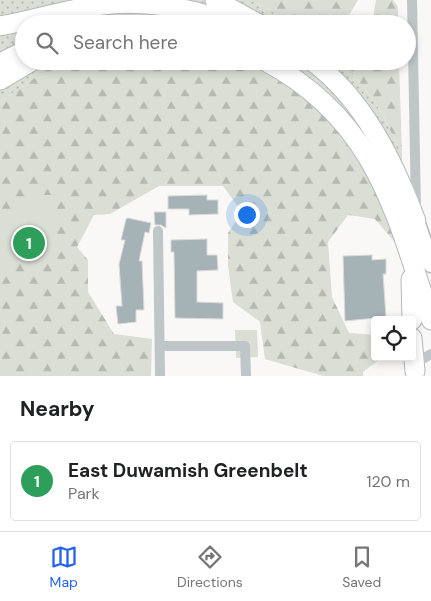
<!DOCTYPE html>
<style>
body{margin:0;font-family:"DM Sans",sans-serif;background:#f2f2f2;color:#202124}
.controls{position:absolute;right:15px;bottom:15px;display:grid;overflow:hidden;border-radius:5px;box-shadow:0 2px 8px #0003}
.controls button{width:45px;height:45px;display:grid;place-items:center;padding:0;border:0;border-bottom:1px solid #e0e0e0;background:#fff;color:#202124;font:25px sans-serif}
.you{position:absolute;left:246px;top:214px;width:18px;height:18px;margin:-12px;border:4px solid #fff;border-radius:50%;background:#1a73e8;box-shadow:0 0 0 8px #1a73e833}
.badge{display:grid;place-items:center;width:32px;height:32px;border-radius:50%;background:#2563eb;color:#fff;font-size:16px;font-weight:700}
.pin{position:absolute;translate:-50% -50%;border:2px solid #fff;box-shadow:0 1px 5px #0006}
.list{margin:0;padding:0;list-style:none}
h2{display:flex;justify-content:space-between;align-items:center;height:65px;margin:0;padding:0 20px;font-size:21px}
h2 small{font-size:16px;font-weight:400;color:#757577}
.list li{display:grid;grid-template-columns:32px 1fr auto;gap:15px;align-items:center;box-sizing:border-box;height:80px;margin:0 10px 10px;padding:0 10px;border:1px solid #e0e0e0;border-radius:5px}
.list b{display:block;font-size:19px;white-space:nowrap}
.list p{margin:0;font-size:16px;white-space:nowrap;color:#757577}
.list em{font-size:16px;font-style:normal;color:#757577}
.icon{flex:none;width:28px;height:28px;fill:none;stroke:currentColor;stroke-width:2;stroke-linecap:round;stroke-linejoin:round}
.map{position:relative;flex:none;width:431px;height:376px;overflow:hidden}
.search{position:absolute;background:#fff;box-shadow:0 2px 8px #0003;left:15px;right:15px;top:15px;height:55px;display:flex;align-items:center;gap:12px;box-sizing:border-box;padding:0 18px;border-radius:28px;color:#757577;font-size:19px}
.sheet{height:155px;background:#fff}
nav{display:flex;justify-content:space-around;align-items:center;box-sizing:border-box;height:70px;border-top:1px solid #e0e0e0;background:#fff;font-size:14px;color:#757577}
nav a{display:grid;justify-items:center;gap:2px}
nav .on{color:#2563eb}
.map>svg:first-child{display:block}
.grass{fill:url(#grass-dots)}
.forest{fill:url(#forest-firs)}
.green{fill:#daded5}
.building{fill:#a6b3b6;stroke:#dadad8}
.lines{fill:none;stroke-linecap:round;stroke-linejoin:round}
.primary-casing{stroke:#b3babc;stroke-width:19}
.highway-casing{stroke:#b2b9bb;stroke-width:21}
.street{stroke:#bfc6c8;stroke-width:10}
.primary{stroke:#fff;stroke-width:16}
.highway{stroke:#fff;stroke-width:19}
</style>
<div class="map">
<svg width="431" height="376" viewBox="0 0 431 376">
<defs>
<pattern id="grass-dots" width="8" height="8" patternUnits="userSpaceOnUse" patternTransform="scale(1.25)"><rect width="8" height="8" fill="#daded5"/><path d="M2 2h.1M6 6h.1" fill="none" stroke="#b4b9b2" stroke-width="1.8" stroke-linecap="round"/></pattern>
<pattern id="forest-firs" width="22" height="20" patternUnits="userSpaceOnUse" patternTransform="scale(1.25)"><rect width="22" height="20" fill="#daded5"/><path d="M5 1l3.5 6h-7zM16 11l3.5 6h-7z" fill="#b4b9b2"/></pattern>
</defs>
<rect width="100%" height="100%" fill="#f9f8f6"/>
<g class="grass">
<polygon points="0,0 250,0 296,24 24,24 24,61 59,61 0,102"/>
<polygon points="241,61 344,61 380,110 402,154 400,248"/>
</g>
<g class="forest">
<polygon points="250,0 358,0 348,17 347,24 296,24"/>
<polygon points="376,0 393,0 398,7 398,24 372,24"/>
<polygon points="59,61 241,61 278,75 333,124 370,168 400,248 375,219 348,215 328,242 332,297 349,333 375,335 375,357 383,357 363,372 363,376 323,376 265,359 260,322 233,302 228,266 228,233 242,212 223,186 159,186 110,214 94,215 77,247 88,260 88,292 114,334 152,339 151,376 0,376 0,102"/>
<polygon points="344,61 399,61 402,154 380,110"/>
</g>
<g class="green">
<polygon points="40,195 56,195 57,260 0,260 0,226"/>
<polygon points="235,330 257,330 258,357 236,358"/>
</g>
<g class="building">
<polygon points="207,195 207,200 218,200 218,214 189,215 189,209 168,209 168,196"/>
<polygon points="154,212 166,212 166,228 161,225 155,225"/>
<polygon points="128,218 151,223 149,233 145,232 139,261 142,261 144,310 136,310 136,322 118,324 116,306 122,306 119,264 125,240 121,240 126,219"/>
<polygon points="207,239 207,255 217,255 218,270 197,271 197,302 223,303 223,319 175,318 174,252 171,252 171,240"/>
<polygon points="372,255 372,260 386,259 386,274 383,274 386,317 345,321 343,256"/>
</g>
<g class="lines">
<defs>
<polyline id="primary" points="416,221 431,264"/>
<g id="highway">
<polyline points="215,0 259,24"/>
<path d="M0,26C34,20 67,9 102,5C147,0 192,8 234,24"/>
<path d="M265,61C375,119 395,211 431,320"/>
<path d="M312,61C364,99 394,163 416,221"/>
<polyline points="0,63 24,51"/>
<polyline points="0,80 32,61"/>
<polyline points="411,279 412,320"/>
<polyline points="412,338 415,371"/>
</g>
</defs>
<use href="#primary" class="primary-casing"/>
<use href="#highway" class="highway-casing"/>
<g class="street">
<polyline points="412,0 416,208"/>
<polyline points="158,231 160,376"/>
<polyline points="160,346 245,346 246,376"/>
<polyline points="416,367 419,361 431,354"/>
</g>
<use href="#primary" class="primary"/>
<use href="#highway" class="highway"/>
</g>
</svg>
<div class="controls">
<button><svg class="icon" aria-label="locate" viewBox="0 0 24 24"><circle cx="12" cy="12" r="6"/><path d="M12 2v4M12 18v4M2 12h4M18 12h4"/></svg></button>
</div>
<div class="you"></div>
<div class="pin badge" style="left:29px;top:243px;background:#2e9e5b">1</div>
<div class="search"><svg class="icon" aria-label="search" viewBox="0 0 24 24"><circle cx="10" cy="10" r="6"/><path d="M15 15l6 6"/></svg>Search here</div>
</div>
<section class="sheet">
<h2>Nearby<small></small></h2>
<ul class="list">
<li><span class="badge" style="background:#2e9e5b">1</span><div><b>East Duwamish Greenbelt</b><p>Park</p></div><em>120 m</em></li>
</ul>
</section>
<nav>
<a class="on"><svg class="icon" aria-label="map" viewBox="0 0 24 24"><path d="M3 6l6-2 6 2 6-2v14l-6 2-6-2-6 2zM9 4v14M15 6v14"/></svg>Map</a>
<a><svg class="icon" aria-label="directions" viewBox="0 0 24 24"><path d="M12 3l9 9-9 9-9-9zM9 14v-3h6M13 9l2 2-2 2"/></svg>Directions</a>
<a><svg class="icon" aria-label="saved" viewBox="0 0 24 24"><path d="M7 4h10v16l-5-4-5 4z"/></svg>Saved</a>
</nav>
